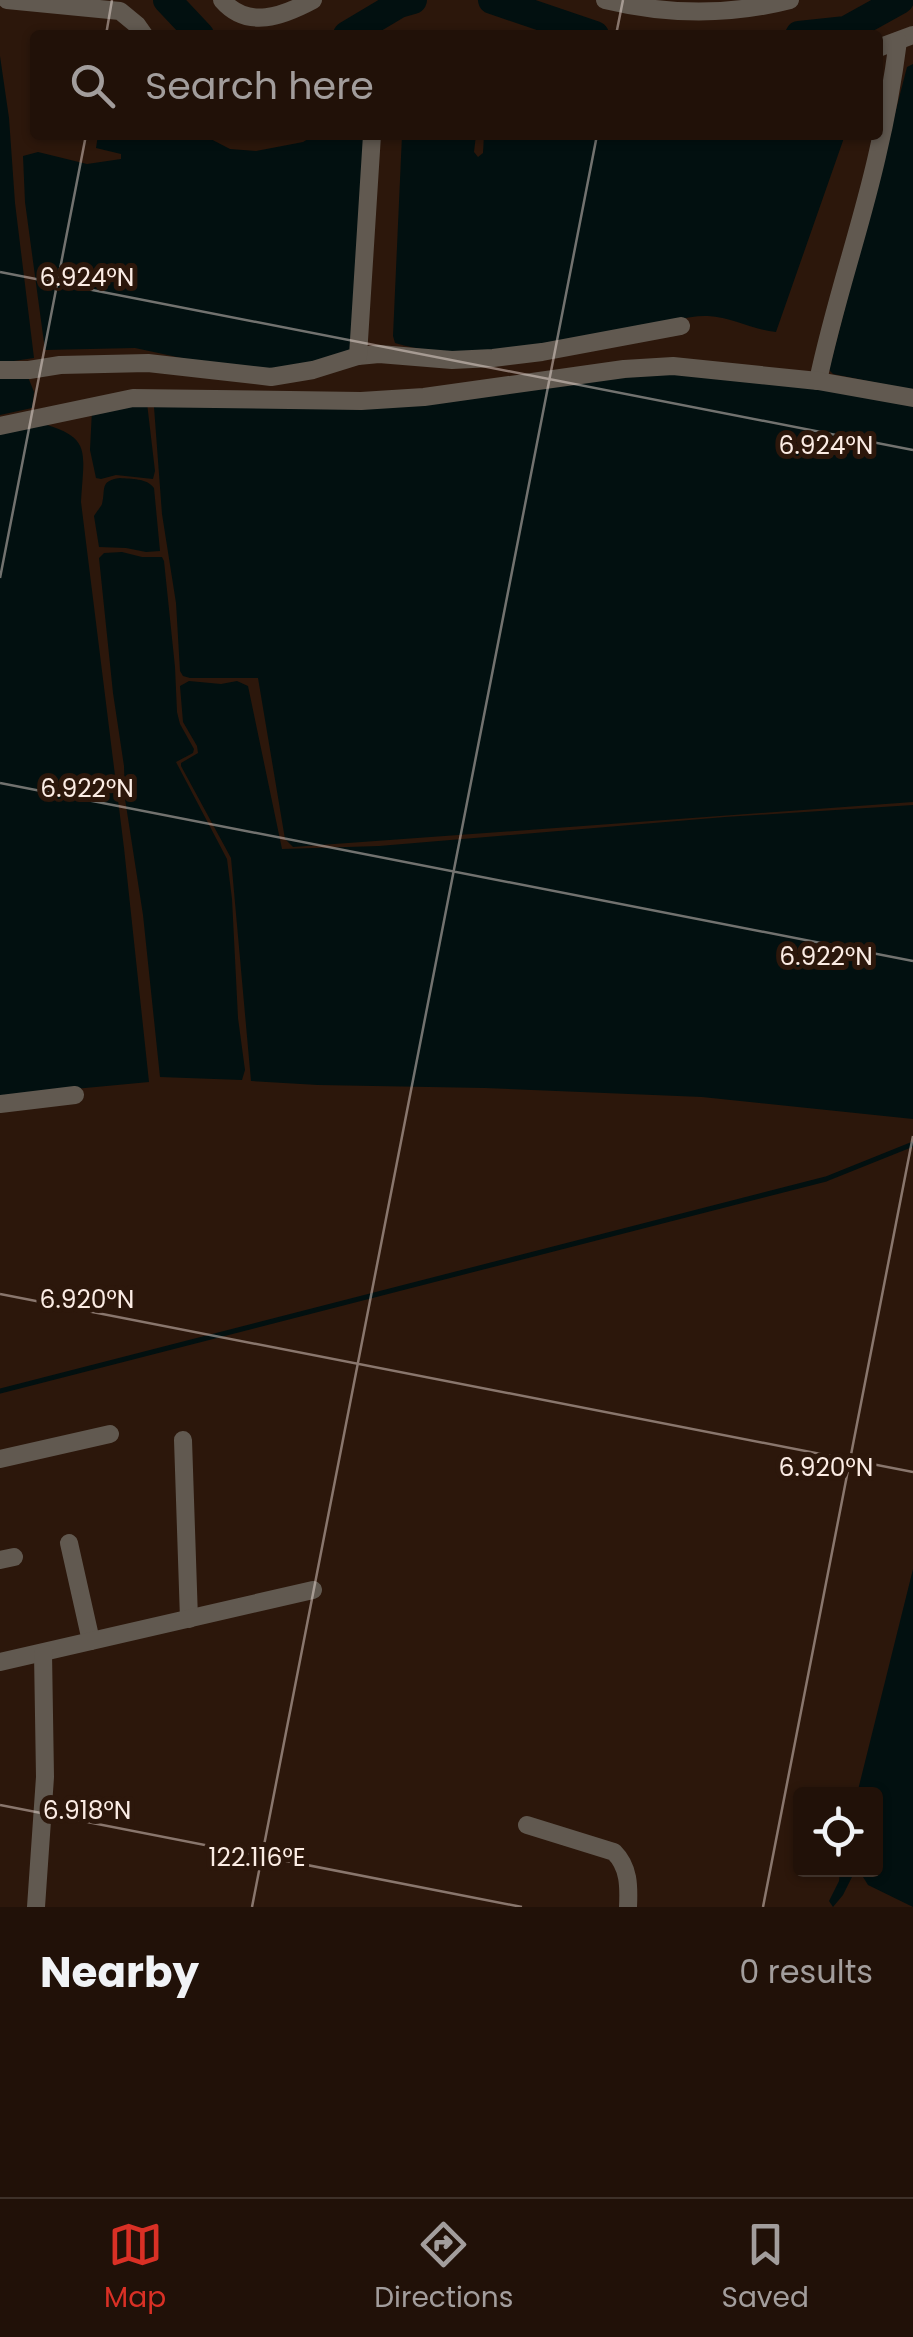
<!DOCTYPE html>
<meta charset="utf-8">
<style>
body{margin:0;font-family:Poppins,sans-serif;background:#2d1f16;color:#f1f3f6}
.controls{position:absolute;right:30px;bottom:30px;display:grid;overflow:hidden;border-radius:10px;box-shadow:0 2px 8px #0004}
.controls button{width:90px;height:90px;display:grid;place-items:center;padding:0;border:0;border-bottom:2px solid #3e3129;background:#211108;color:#f1f3f6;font:50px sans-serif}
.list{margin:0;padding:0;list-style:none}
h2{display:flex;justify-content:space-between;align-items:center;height:130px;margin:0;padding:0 40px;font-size:42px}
h2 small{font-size:32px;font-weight:400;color:#a29d9c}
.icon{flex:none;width:55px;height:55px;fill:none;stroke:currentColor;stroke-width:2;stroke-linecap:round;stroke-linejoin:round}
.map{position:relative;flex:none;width:913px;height:1907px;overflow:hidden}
.search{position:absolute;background:#211108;box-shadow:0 2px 8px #0004;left:30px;right:30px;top:30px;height:110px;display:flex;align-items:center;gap:25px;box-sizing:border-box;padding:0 35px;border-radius:10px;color:#a29d9c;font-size:38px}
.sheet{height:290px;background:#211108}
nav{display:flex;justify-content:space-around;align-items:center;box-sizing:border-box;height:140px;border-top:2px solid #3e3129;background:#211108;font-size:28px;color:#a29d9c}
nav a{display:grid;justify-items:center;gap:5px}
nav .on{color:#d93025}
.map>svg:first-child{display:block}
.water{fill:#021010}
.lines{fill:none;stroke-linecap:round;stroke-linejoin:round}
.stream{stroke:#021010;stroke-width:5}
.river{stroke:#021010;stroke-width:28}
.minor{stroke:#615950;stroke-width:18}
.ticks{fill:none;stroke:#fbece4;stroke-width:2.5;stroke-opacity:0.45}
.ticks-label{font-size:25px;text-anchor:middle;fill:#fbece4;stroke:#2c170b;stroke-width:10;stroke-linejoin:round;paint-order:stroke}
</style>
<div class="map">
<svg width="913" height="1907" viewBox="0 0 913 1907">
<rect width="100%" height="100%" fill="#2c170b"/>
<g class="water">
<polygon points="0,56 9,118 15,203 34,358 0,363"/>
<polygon points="913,64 913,390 833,374 829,370 907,67"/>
<polygon points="98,135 203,135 230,149 256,151 303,142 315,135 369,135 358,348 295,371 219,366 135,348 45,350 25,202 23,156 38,152 87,164 121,159 121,154 96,148"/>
<path d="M402,135H476L474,152L478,157L483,153L484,135H845L776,332C753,330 732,317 708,316C689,315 666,323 647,326C565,340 478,367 395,343L393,336Z"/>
<polygon points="656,365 913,398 913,802 293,847 285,839 258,678 190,678 183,676 180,671 176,603 162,514 154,407 319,402"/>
<polygon points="0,375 28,377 34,392 32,408 0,415"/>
<polygon points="147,403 155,471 153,479 116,475 101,479 96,478 90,450 92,410"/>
<path d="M34,421C93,437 84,448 81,502L124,848L149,1082L0,1096V425Z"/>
<path d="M120,478C131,479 147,478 154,488L160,551L146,552L126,548L99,547L94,516C95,514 102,505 102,504C106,489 99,481 120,478Z"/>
<polygon points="122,552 142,557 162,557 164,561 175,667 177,712 180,724 194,749 193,753 176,762 227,859 232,899 238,1018 245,1070 242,1080 160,1077 143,915 125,799 124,766 113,693 99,558 104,553"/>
<polygon points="189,681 221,684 237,681 248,686 282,849 379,846 725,817 913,805 913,1119 702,1097 485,1088 318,1085 251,1081 231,858 181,766 181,763 198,753 197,746 183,722 180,686"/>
<polygon points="913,1569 913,1907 868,1885 863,1877 853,1875 843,1895 833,1907 829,1901 839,1881 840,1870 876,1870 876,1794 857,1794"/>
</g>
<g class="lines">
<polyline class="stream" points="0,1391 826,1179 913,1144"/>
<g class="river">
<polyline points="167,0 200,35"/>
<polyline points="492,0 595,35"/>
<polyline points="347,35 399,4 413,0"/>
<polyline points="799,35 846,30 900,0"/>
</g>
<g class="minor">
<polyline points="7,0 120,11 137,25 144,35"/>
<path d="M222,0C248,30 283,16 313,0"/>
<path d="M605,0C667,15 728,16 790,0"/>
<polyline points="878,48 913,35"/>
<polyline points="358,356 379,354 452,360 493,358 542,352 681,326"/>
<polyline points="0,370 29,370 60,365 148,363 271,377 313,370 358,356 372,135"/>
<path d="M818,381C834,304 860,231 877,156C886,118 893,80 898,41"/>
<polyline points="0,426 133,398 361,401 424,397 624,369 673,366 818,381 913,398"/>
<polyline points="0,1104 75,1095"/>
<polyline points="183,1440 189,1619"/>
<polyline points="0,1459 110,1434"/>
<polyline points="69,1543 91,1641"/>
<polyline points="0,1560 14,1557"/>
<polyline points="0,1662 313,1590"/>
<path d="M527,1825L614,1852C629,1867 629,1886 628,1907"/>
<polyline points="36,1907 45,1777 43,1653"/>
</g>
</g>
<path class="ticks" d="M106,35L112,0M616,35L623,0M0,272L913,450M0,578L86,135M0,783L913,961M0,1294L913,1472M0,1805L522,1907M252,1907L597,135M763,1907L913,1136"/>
<g class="ticks-label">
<text x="87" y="286">6.924°N</text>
<text x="826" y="454">6.924°N</text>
<text x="87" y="797">6.922°N</text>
<text x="826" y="965">6.922°N</text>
<text x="87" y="1308">6.920°N</text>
<text x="826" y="1476">6.920°N</text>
<text x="87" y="1819">6.918°N</text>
<text x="257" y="1866">122.116°E</text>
</g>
</svg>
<div class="controls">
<button><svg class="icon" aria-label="locate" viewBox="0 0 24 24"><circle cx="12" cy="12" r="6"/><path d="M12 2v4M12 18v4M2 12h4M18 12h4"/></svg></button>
</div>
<div class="search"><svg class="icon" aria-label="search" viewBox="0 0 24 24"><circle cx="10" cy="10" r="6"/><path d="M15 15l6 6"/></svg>Search here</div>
</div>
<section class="sheet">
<h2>Nearby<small>0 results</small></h2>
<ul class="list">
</ul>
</section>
<nav>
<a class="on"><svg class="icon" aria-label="map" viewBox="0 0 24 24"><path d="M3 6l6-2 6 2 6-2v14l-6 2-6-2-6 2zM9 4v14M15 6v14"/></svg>Map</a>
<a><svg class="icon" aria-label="directions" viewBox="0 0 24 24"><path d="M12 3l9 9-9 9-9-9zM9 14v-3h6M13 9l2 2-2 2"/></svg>Directions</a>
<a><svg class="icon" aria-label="saved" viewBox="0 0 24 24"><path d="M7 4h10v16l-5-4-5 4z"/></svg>Saved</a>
</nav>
